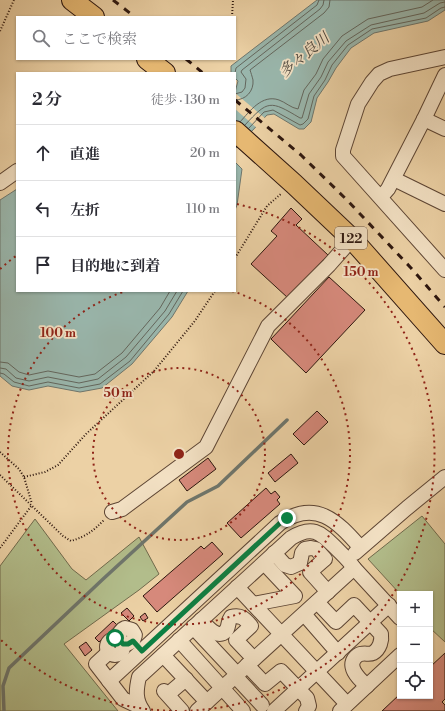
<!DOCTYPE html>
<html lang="ja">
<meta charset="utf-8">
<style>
body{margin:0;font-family:"Libre Bodoni","Noto Serif JP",serif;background:#f7f7f7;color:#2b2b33}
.controls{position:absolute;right:12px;bottom:12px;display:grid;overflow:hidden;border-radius:0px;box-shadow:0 1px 3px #0004}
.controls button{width:36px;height:36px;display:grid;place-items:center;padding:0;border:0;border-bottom:1px solid #e1e1e2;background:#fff;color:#2b2b33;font:20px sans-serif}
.stop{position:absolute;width:12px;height:12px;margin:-9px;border:3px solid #0b8043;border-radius:50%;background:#fff}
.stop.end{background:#0b8043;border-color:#fff;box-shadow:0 1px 4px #0008}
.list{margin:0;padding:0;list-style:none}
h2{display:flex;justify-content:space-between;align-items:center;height:52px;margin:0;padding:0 16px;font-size:17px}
h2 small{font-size:13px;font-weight:400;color:#7c7c81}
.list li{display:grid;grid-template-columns:26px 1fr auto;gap:12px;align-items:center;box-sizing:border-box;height:56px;padding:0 16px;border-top:1px solid #e1e1e2}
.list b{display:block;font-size:15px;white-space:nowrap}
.list em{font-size:13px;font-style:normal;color:#7c7c81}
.icon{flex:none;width:22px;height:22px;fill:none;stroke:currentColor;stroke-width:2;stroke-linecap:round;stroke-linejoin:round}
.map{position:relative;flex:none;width:445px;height:711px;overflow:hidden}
.search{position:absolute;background:#fff;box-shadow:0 1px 3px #0004;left:16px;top:16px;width:220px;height:44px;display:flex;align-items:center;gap:10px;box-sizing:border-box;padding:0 14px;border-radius:0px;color:#7c7c81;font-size:15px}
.panel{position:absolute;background:#fff;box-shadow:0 1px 3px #0004;left:16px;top:72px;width:220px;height:220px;border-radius:0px}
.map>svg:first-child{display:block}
.green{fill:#b2bd8b;stroke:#706a4c}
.water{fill:#99b6ac;stroke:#6e766d}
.pier{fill:#ecd1a5}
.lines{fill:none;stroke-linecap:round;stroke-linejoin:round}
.shore{stroke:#63665d;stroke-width:1}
.stream{stroke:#6e766d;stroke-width:3.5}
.building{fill:#d6897b;stroke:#2d160e}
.minor-casing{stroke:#5d4534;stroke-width:16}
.highway-casing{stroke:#2d160e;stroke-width:22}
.path{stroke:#2d160e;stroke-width:2;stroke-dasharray:1 2;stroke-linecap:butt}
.minor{stroke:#f3e1c4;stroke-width:14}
.highway{stroke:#e6b872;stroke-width:20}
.rail{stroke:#2d160e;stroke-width:3;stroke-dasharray:7 7;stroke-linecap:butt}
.route{stroke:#0b8043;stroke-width:5}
.ring{fill:none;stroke:#8f2418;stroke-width:2;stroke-dasharray:2 4}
.labels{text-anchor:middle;stroke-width:3.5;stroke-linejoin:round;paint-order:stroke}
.shield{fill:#f3e1c4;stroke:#685345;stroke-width:1}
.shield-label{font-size:13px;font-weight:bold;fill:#2d160e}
.water-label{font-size:15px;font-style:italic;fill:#4d463d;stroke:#f3e1c4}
.centre{fill:#8f2418;stroke:#f3e1c4;stroke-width:2}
.ring-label{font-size:12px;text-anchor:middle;font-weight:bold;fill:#8f2418;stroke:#f3e1c4;stroke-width:3.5;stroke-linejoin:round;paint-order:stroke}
</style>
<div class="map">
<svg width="445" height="711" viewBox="0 0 445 711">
<rect width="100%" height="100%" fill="#ecd1a5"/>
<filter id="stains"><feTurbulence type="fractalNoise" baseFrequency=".005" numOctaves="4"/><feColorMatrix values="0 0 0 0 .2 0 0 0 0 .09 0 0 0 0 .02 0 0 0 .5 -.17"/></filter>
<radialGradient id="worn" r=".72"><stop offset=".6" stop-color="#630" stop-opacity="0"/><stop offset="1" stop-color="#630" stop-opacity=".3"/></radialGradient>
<g class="green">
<polygon points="422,516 445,544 445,642 430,628 430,594 400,594 368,559"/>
<polygon points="35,519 72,569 86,580 139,537 159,574 139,590 64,644 118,711 0,711 0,566"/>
</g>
<g class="water">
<polygon points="317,0 445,0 445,10 428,21 374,33 351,48 336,68 328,82 317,98 311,122 304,129 299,129 274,114 267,115 235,149 235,92 238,81 235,78 235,73 231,73 231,66"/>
<polygon points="235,162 242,169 237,205 235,210"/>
<polygon points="17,189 17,291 188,291 172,317 132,364 102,388 80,392 48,386 29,390 12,386 0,376 0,200"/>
</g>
<polygon class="pier" points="235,93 266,119 257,128 235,109"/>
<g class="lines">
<g class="shore">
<polyline points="235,73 236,68 317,5 319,0"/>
<polyline points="235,94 242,92 245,88 246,79 241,72 242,70 320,9 323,5 324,0"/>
<path d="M235,100C246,100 254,91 253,80C252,76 251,73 250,70L324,13L329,7L330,0"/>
<path d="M240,122C250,111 262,94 279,100C285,102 291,108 298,109L304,90L316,74L323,59L342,36L368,19L422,7L433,0"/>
<path d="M245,125C268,100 270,100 300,118H302L309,94L321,77L328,62L346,41L371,25L424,13L440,3L445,2"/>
<polyline points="249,128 264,112 273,110 300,125 303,124 308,119 314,96 325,80 332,65 348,45 372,29 426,18 441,8 445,7"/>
<polyline points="0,362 8,363 19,372 29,375 48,371 79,377 95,374 122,353 160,308 170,291"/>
<polyline points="0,368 6,369 16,378 29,381 48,377 79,383 98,379 126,357 165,311 177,291"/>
<polyline points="0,373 4,374 14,382 29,386 48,382 79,388 100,384 130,361 169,314 183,291"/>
</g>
<polyline class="stream" points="4,711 3,686 9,668 102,580 187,502 218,486 287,420"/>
</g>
<g class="building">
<polygon points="291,208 302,219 296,225 328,255 288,298 251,264 277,236 271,231"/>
<polygon points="329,277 365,310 306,373 271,339"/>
<polygon points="317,411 328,422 304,445 293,434"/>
<polygon points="291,454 298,463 275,482 268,473"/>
<polygon points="208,458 216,469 187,491 179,480"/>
<polygon points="266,488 271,494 275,491 280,497 277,500 280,504 241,538 227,523"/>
<polygon points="212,542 223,554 157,612 143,596 201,546 204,549"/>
<polygon points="127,608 134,616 129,621 121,613"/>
<polygon points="145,613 148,618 143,621 140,617"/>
<polygon points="113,621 117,625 99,642 95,638"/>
<polygon points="86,642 92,650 85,656 79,647"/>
<polygon points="445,653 445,699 442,702 445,705 445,711 382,711 400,694 400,696 430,696 430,667"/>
</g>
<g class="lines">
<defs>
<g id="minor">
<polyline points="445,57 390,69 379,74 372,82 358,104 343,150 343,156 445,270"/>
<polyline points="424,119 445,129"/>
<polyline points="394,179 445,204"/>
<polyline points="0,183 17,171"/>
<polyline points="381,197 388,189 424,119 445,75"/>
<polyline points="112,512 122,509 206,447 268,326 329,265 352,239"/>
<polyline points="274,553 285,565 291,567 300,563 302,553 305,549 311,548 316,549 325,559 310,572 328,592"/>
<polyline points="355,553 407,508 445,477"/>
<polyline points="237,587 347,704"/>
<path d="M317,602L336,622L354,605L381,634C382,640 380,649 373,653C369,655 363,652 358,655C344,665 359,679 367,686"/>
<polyline points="253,604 295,596 264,563"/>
<polyline points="304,614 338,653"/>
<path d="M201,620C207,626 219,642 227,629C229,625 228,621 231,617C241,614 245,619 251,626L236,640L254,659"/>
<polyline points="193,627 237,674"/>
<path d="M119,639C119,633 120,630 125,628L132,630L135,635L133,641L127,644H123"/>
<circle cx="115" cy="647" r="8"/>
<polyline points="179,640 243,711"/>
<polyline points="109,652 96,664 123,699 140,707"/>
<polyline points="163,655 207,702"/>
<polyline points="247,665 265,684 281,671 307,698 309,706 306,711"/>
<polyline points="235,676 262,705"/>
<path d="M109,681L280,523C316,499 337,521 360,547"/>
<polyline points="173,690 186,679"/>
<polyline points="164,691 182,711"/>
<path d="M143,711C135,700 136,690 139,677L291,538C312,525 320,532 335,547C342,554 349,560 354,568L400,618"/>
<polyline points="197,711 354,568"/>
<polyline points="274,711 389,605"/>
<polyline points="340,711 400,655"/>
</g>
<g id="highway">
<polyline points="72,0 94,17"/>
<polyline points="147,59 165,73"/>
<polyline points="235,131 294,184 352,239 445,344"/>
</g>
</defs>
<use href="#minor" class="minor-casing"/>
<use href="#highway" class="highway-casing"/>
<g class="path">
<polyline points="232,17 233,0"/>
<polyline points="0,31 14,0"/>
<polyline points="235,258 267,206 282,193"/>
<polyline points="0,452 19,469 24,477 32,504"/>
<path d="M0,475L63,536L71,541C87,536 93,531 104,520"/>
<polyline points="24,477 45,472 58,465 86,434 154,371 194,322 215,291"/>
<polyline points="0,548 32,505"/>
</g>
<use href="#minor" class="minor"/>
<use href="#highway" class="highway"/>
<g class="rail">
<polyline points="113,0 135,17"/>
<polyline points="186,59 203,73"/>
<polyline points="235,100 301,155 347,200 411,268 445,307"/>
</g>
</g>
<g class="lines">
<polyline class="route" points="115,638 119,639 123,644 128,644 133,641 142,651 280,523 287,518"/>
</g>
<g class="ring">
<circle cx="179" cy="454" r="86"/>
<path d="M232 291A171 171 0 1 1 126 291"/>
<path d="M177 711A257 257 0 0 1 0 639M0 269A257 257 0 0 1 16 256M237 204A257 257 0 0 1 181 711"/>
</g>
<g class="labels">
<rect class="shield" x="335" y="227" width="32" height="22" rx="3"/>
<g class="shield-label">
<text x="351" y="243">122</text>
</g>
<g class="water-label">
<text transform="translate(304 55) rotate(-40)" y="5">多々良川</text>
</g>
</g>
<circle cx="179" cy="454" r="6" class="centre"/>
<g class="ring-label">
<text x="361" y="276">150 m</text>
<text x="58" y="337">100 m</text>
<text x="118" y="397">50 m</text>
</g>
<rect width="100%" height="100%" filter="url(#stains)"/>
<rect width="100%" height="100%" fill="url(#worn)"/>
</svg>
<div class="controls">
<button>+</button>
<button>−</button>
<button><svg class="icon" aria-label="locate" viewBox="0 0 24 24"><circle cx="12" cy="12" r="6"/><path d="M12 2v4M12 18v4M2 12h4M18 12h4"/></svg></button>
</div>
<div class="stop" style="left:115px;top:638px"></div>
<div class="stop end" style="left:287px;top:518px"></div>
<div class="search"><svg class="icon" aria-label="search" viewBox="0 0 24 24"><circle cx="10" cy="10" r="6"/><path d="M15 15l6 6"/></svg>ここで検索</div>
<section class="panel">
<h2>2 分<small>徒歩 · 130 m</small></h2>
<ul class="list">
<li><svg class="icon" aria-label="ahead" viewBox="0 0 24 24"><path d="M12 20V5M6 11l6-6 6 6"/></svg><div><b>直進</b></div><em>20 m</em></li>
<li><svg class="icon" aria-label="left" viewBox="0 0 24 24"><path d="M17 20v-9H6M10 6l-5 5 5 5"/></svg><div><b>左折</b></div><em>110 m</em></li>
<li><svg class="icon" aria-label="arrive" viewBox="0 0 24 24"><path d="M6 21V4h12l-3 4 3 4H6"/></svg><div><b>目的地に到着</b></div></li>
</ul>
</section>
</div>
